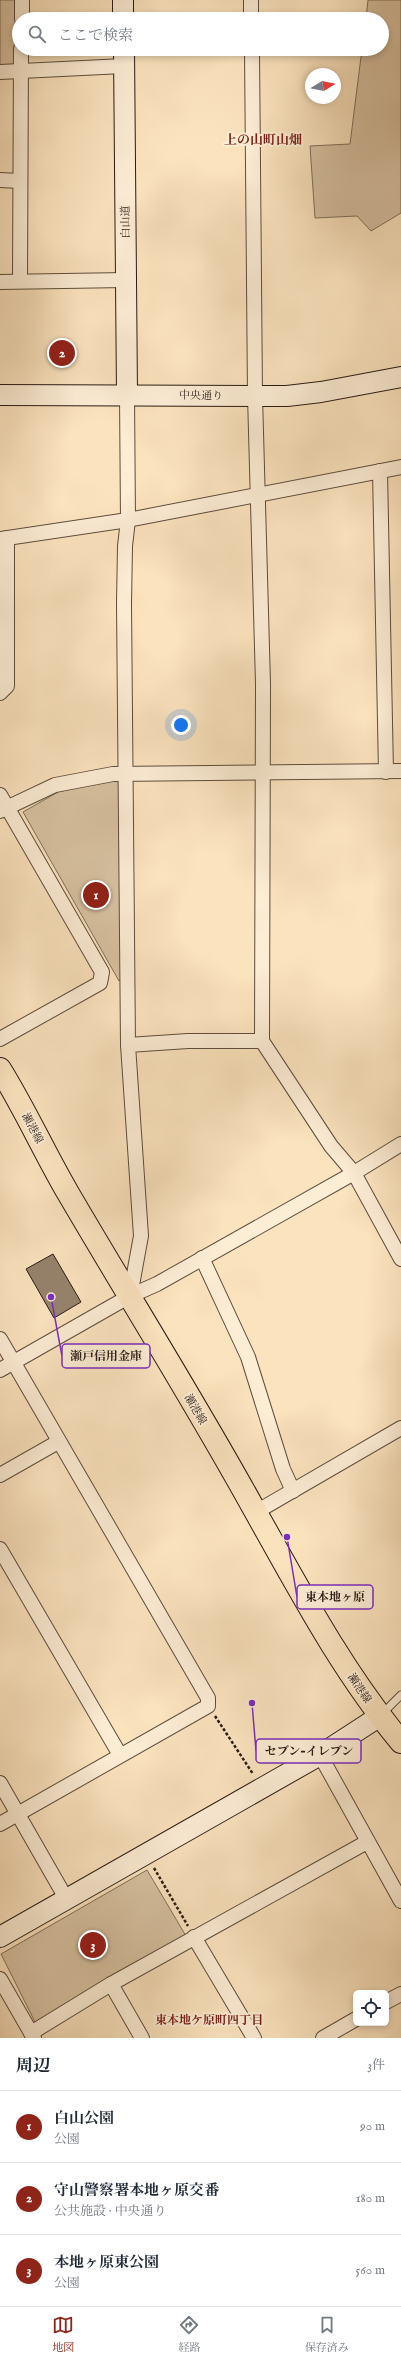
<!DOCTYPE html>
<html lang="ja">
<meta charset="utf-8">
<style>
body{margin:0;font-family:"IM FELL English","Noto Serif JP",serif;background:#f6f6f7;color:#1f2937}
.controls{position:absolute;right:12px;bottom:12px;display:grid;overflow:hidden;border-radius:6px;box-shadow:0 2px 6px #0003}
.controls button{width:36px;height:36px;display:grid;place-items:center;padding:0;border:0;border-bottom:1px solid #e0e1e3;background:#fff;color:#1f2937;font:20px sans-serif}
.compass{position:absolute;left:305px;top:68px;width:36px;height:36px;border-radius:50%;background:#fff;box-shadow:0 2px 6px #0003;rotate:80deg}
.you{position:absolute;left:181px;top:725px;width:14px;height:14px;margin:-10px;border:3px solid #fff;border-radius:50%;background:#1a73e8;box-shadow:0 0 0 6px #1a73e833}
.badge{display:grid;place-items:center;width:26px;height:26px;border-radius:50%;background:#8f2418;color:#fff;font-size:13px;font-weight:700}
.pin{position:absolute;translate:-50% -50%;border:2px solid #fff;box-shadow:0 1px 4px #0006}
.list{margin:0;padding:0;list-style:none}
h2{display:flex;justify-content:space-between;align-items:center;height:52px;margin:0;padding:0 16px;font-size:17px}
h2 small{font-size:13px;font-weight:400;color:#747a83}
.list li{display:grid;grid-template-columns:26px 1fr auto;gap:12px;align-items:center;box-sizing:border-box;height:72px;padding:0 16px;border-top:1px solid #e0e1e3}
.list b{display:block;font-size:15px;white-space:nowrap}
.list p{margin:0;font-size:13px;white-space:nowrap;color:#747a83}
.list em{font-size:13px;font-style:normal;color:#747a83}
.icon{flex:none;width:22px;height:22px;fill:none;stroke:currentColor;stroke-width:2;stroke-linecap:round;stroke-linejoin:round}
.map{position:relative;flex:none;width:401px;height:2038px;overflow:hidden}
.search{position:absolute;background:#fff;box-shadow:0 2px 6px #0003;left:12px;right:12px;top:12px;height:44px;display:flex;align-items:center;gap:10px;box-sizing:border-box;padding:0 14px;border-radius:22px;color:#747a83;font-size:15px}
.sheet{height:268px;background:#fff}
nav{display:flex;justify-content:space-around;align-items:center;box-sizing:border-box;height:56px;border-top:1px solid #e0e1e3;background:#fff;font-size:11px;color:#747a83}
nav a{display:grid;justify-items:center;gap:2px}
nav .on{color:#8f2418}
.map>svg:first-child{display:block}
.green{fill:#d7c1a1;stroke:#806e5a}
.building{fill:#96836c;stroke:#281b14}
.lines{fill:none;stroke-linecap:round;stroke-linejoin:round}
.lane-casing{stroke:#5d4d3e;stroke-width:9}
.street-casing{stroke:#5d4d3e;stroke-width:16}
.secondary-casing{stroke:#281b14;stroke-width:22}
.highway-casing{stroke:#281b14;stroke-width:24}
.path{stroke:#281b14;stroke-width:2.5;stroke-dasharray:3 2;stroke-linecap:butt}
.lane{stroke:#fcedd5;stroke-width:7}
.street{stroke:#fcedd5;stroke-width:14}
.secondary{stroke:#fcedd5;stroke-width:20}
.highway{stroke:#fbe3be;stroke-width:22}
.labels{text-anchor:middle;stroke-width:4;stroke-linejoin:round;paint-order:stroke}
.street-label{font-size:11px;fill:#281b14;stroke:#fcedd5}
.neighbourhood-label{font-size:12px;font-weight:bold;fill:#7a1f14;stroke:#fcedd5}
.quarter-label{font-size:13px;font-weight:bold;fill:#7a1f14;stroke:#fcedd5}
.leader{fill:none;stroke:#7b2cbf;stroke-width:1.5}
.callout-dot{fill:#7b2cbf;stroke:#fcedd5;stroke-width:1.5}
.callout{fill:#fcedd5;stroke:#7b2cbf;stroke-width:1.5}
.callout-label{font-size:12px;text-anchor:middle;font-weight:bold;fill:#281b14}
</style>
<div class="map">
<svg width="401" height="2038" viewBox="0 0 401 2038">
<rect width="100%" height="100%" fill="#fbe3be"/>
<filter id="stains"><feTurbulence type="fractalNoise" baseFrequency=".005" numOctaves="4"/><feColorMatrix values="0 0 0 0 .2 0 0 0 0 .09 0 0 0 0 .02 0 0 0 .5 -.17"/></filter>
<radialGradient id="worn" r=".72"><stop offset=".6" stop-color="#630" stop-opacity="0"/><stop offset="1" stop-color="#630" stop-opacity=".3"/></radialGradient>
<g class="green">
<polygon points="0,0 22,0 19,19 21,71 0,72"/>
<polygon points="368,0 401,0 401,213 371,231 357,216 315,218 310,146 350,144 362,49 382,49 382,19 366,19"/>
<polygon points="121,777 123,978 119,981 23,812 58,792"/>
<polygon points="147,1870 186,1936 35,2022 1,1954"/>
</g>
<polygon class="building" points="53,1254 81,1302 54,1318 26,1269"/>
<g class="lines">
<defs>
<polyline id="lane" points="381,1715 401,1695"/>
<g id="street">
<polyline points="251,0 251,19"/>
<polyline points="22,19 22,0"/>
<polyline points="252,49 255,396 263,684 262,1041 331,1146 354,1173 401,1259"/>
<polyline points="0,72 124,66"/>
<polyline points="0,180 20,181"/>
<polyline points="20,281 21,49"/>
<polyline points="0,282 126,280"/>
<polyline points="127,395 128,520 125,546 124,603 128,1045 141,1236 130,1296"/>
<polyline points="380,471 386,772"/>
<polyline points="0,539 128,520 401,467"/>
<polyline points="0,693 7,686 7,538"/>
<polyline points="0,795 102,972 100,983 0,1039"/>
<polyline points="0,811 55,785 113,774 401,771"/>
<polyline points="128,1045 188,1041 262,1041"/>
<polyline points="202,1258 248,1357 283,1469 293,1491"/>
<polyline points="0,1339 208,1698 208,1706 0,1824"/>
<polyline points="0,1370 130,1296 157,1284 354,1173 401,1144"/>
<polyline points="0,1475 58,1442"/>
<polyline points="256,1512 401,1428"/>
<polyline points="0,1549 120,1755"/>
<polyline points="320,1755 401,1901"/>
<polyline points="0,1783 67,1900"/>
<polyline points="194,1937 254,2038"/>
<polyline points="0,1979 34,2038"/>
<polyline points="111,1984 142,2038"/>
<polyline points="386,2002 401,1994"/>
<polyline points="31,2033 111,1984 367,1842"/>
<polyline points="323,2038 356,2019"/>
</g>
<g id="secondary">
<polyline points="123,0 123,19"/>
<polyline points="124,49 127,395"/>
<polyline points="0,395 287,396 321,392 401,377"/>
<polyline points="0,1937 320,1755 380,1716"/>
</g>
<path id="highway" d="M0,1069C25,1109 44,1152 68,1193C130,1299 195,1402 254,1509C299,1589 342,1671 401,1742"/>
</defs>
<use href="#lane" class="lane-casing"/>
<use href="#street" class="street-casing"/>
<use href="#secondary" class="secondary-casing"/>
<use href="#highway" class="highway-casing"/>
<g class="path">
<polyline points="215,1716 253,1774"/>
<polyline points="154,1868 188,1926"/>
</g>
<use href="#lane" class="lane"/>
<use href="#street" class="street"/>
<use href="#secondary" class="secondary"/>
<use href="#highway" class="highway"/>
</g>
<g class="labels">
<g class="street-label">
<text transform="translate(125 222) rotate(-91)" y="4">白山道</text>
<text transform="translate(201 395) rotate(1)" y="4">中央通り</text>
<text transform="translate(33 1128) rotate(62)" y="4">瀬港線</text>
<text transform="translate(196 1409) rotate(60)" y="4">瀬港線</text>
<text transform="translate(360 1688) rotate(56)" y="4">瀬港線</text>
</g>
<g class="neighbourhood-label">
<text x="209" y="2024">東本地ケ原町四丁目</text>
</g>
<g class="quarter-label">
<text x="263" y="144">上の山町山畑</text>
</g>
</g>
<path class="leader" d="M51 1297L62 1356M287 1537L297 1597M252 1703L256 1751"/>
<g class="callout-dot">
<circle cx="51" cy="1297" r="4"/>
<circle cx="287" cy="1537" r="4"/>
<circle cx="252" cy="1703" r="4"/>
</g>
<g class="callout">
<rect x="62" y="1344" width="88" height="24" rx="4"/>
<rect x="297" y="1585" width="76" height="24" rx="4"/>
<rect x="256" y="1739" width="105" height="24" rx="4"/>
</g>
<g class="callout-label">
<text x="106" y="1360">瀬戸信用金庫</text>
<text x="335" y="1601">東本地ヶ原</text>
<text x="309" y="1755">セブン-イレブン</text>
</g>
<rect width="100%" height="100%" filter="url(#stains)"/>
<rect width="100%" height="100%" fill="url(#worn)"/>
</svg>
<div class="controls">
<button><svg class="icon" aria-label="locate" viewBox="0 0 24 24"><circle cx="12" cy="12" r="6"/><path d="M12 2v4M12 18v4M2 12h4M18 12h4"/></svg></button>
</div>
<svg class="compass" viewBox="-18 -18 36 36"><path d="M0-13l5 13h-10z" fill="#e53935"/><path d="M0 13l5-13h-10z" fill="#747a83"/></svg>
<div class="you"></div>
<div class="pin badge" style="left:96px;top:895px">1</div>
<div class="pin badge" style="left:62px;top:353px">2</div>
<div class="pin badge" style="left:93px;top:1945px">3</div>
<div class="search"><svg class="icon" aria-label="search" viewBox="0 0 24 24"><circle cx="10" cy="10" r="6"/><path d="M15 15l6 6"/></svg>ここで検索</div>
</div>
<section class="sheet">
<h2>周辺<small>3件</small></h2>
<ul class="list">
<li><span class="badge">1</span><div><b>白山公園</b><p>公園</p></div><em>90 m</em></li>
<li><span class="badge">2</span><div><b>守山警察署本地ヶ原交番</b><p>公共施設 · 中央通り</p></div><em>180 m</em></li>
<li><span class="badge">3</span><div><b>本地ヶ原東公園</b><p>公園</p></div><em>560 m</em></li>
</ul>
</section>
<nav>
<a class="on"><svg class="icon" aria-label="map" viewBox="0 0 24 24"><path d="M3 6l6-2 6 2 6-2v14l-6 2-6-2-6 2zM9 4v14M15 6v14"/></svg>地図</a>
<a><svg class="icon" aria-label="directions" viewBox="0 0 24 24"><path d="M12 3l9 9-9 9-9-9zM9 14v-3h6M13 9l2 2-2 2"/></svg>経路</a>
<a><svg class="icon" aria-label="saved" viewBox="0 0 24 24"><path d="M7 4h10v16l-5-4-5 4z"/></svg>保存済み</a>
</nav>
